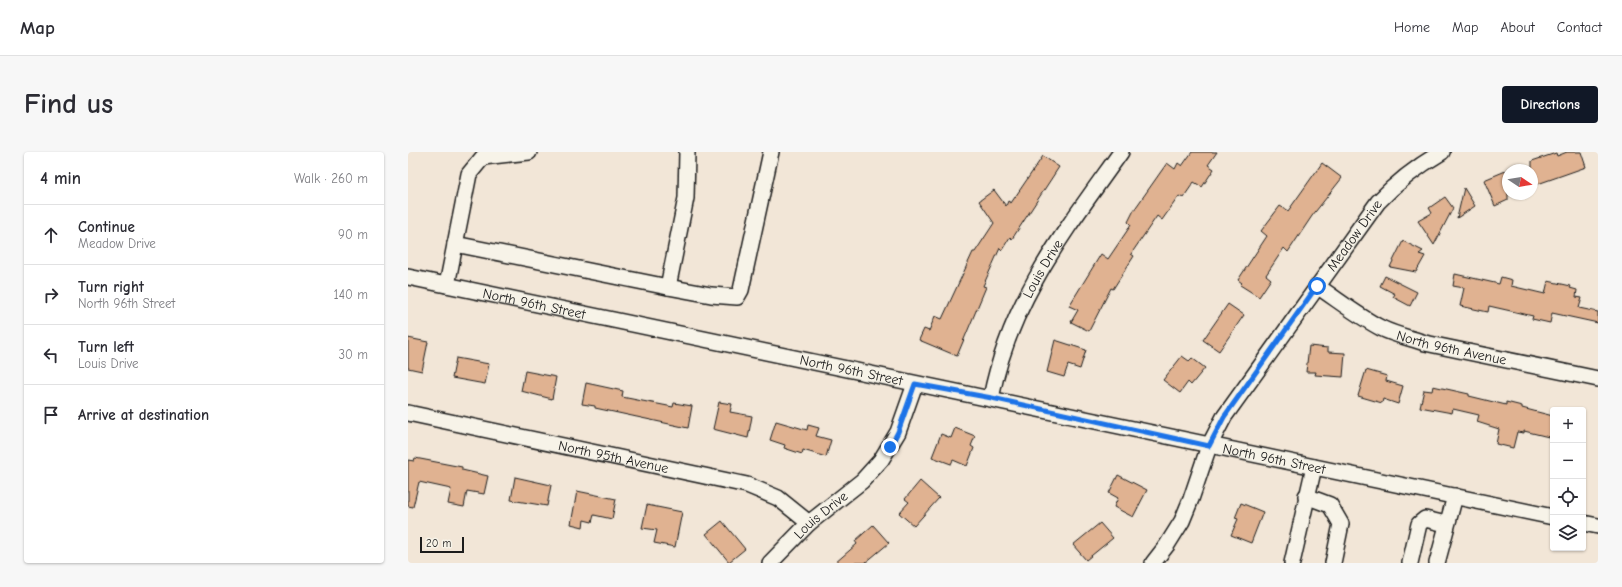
<!DOCTYPE html>
<meta charset="utf-8">
<style>
body{margin:0;font-family:"Comic Neue",sans-serif;background:#f7f7f7;color:#2b2b33}
.controls{position:absolute;right:12px;bottom:12px;display:grid;overflow:hidden;border-radius:4px;box-shadow:0 1px 3px #0004}
.controls button{width:36px;height:36px;display:grid;place-items:center;padding:0;border:0;border-bottom:1px solid #e1e1e2;background:#fff;color:#2b2b33;font:20px sans-serif}
.compass{position:absolute;left:1094px;top:12px;width:36px;height:36px;border-radius:50%;background:#fff;box-shadow:0 1px 3px #0004;rotate:102deg}
.scale{position:absolute;left:12px;bottom:10px;width:44px;box-sizing:border-box;padding-left:4px;border:2px solid #1c1c1c;border-top:0;font-size:11px;line-height:14px;white-space:nowrap;color:#1c1c1c;-webkit-text-stroke:3px #f7f3e8;paint-order:stroke}
.stop{position:absolute;width:12px;height:12px;margin:-9px;border:3px solid #1a73e8;border-radius:50%;background:#fff}
.stop.end{background:#1a73e8;border-color:#fff;box-shadow:0 1px 4px #0008}
.list{margin:0;padding:0;list-style:none}
h2{display:flex;justify-content:space-between;align-items:center;height:52px;margin:0;padding:0 16px;font-size:17px}
h2 small{font-size:13px;font-weight:400;color:#7c7c81}
.list li{display:grid;grid-template-columns:26px 1fr auto;gap:12px;align-items:center;box-sizing:border-box;height:60px;padding:0 16px;border-top:1px solid #e1e1e2}
.list b{display:block;font-size:15px;white-space:nowrap}
.list p{margin:0;font-size:13px;white-space:nowrap;color:#7c7c81}
.list em{font-size:13px;font-style:normal;color:#7c7c81}
.icon{flex:none;width:22px;height:22px;fill:none;stroke:currentColor;stroke-width:2;stroke-linecap:round;stroke-linejoin:round}
.map{position:relative;flex:none;width:1190px;height:411px;overflow:hidden;border-radius:4px}
header{display:flex;align-items:center;gap:24px;box-sizing:border-box;height:56px;padding:0 20px;background:#fff;border-bottom:1px solid #e1e1e2}
header strong{font-size:19px}
nav{display:flex;gap:22px;margin-inline-start:auto;font-size:14px}
.intro{display:flex;align-items:center;justify-content:space-between;box-sizing:border-box;height:96px;padding:0 24px}
h1{margin:0;font-size:28px}
.button{padding:10px 18px;border-radius:4px;background:#111827;color:#fff;font-size:14px;font-weight:700}
main{display:flex;gap:24px;padding:0 24px}
aside{flex:1;background:#fff;border-radius:4px;box-shadow:0 1px 3px #0004}
.map>svg:first-child{display:block}
.building{fill:#e0b291;stroke:#1c1c1c}
.lines{fill:none;stroke-linecap:round;stroke-linejoin:round}
.minor-casing{stroke:#1c1c1c;stroke-width:18}
.minor{stroke:#f7f3e8;stroke-width:15}
.route{stroke:#1a73e8;stroke-width:5}
.labels{text-anchor:middle;stroke-width:3;stroke-linejoin:round;paint-order:stroke}
.street-label{font-size:14px;fill:#1c1c1c;stroke:#f7f3e8}
</style>
<header>
<strong>Map</strong>
<nav><a>Home</a><a>Map</a><a>About</a><a>Contact</a></nav>
</header>
<div class="intro"><h1>Find us</h1><a class="button">Directions</a></div>
<main>
<aside>
<h2>4 min<small>Walk · 260 m</small></h2>
<ul class="list">
<li><svg class="icon" aria-label="ahead" viewBox="0 0 24 24"><path d="M12 20V5M6 11l6-6 6 6"/></svg><div><b>Continue</b><p>Meadow Drive</p></div><em>90 m</em></li>
<li><svg class="icon" aria-label="right" viewBox="0 0 24 24"><path d="M7 20v-9h11M14 6l5 5-5 5"/></svg><div><b>Turn right</b><p>North 96th Street</p></div><em>140 m</em></li>
<li><svg class="icon" aria-label="left" viewBox="0 0 24 24"><path d="M17 20v-9H6M10 6l-5 5 5 5"/></svg><div><b>Turn left</b><p>Louis Drive</p></div><em>30 m</em></li>
<li><svg class="icon" aria-label="arrive" viewBox="0 0 24 24"><path d="M6 21V4h12l-3 4 3 4H6"/></svg><div><b>Arrive at destination</b></div></li>
</ul>
</aside>
<div class="map">
<svg width="1190" height="411" viewBox="0 0 1190 411">
<rect width="100%" height="100%" fill="#f2e6d7"/>
<filter id="ink" filterUnits="userSpaceOnUse"><feTurbulence type="fractalNoise" baseFrequency=".025" numOctaves="2"/><feDisplacementMap in="SourceGraphic" scale="8" xChannelSelector="R" yChannelSelector="G"/><feConvolveMatrix kernelMatrix="1 2 1 2 8 2 1 2 1" color-interpolation-filters="sRGB"/></filter>
<g filter="url(#ink)">
<g class="building">
<polygon points="784,0 809,0 800,13 806,17 794,35 786,30 775,46 771,44 754,68 749,64 723,102 726,104 705,137 703,136 681,179 663,170 670,158 661,154 693,102 700,107 723,73 720,70 726,58 759,11 767,17 770,11 774,14"/>
<polygon points="1159,0 1173,0 1178,15 1124,34 1124,9 1148,1 1149,4"/>
<polygon points="635,4 651,15 604,87 602,85 594,98 592,96 575,134 578,135 549,204 511,188 516,177 521,179 527,164 534,167 565,100 567,100 586,71 571,49 586,38 598,54 600,49 603,51"/>
<polygon points="914,11 934,26 904,64 880,100 876,96 858,123 863,127 851,145 832,133 834,131 830,128 859,84 853,79 872,54 880,59"/>
<polygon points="1100,18 1100,48 1087,54 1076,28"/>
<polygon points="1056,36 1067,54 1049,66"/>
<polygon points="1037,45 1045,56 1026,93 1010,69 1024,61 1021,56"/>
<polygon points="995,89 1015,99 1011,102 1017,104 1008,120 982,115"/>
<polygon points="1047,122 1091,132 1093,125 1104,128 1103,134 1137,142 1140,129 1163,134 1162,136 1169,138 1168,145 1174,146 1171,156 1190,160 1190,171 1144,161 1142,171 1124,167 1125,164 1081,154 1080,160 1052,154 1056,136 1045,134"/>
<polygon points="977,124 1009,140 1002,154 985,145 987,142 972,134"/>
<polygon points="820,152 836,163 811,199 795,188"/>
<polygon points="0,186 20,190 14,219 0,216"/>
<polygon points="647,188 678,198 672,217 660,213 656,225 639,220"/>
<polygon points="901,194 920,196 920,200 937,201 935,225 907,223 908,220 898,220"/>
<polygon points="774,204 781,209 784,206 797,216 783,233 780,230 772,241 755,228"/>
<polygon points="48,206 81,212 77,232 44,226"/>
<polygon points="958,218 979,224 978,229 995,234 990,252 975,247 974,251 950,244"/>
<polygon points="117,219 148,225 144,247 113,239"/>
<polygon points="178,231 215,239 214,245 265,255 266,251 284,254 280,276 187,256 187,254 174,252"/>
<polygon points="1025,234 1061,242 1061,244 1098,253 1098,250 1114,254 1114,256 1145,264 1145,286 1116,279 1116,281 1109,280 1105,296 1088,292 1091,277 1069,270 1071,263 1045,257 1044,261 1012,255 1016,238 1024,239"/>
<polygon points="311,250 324,252 322,260 344,264 340,286 305,277"/>
<polygon points="368,269 399,278 400,273 411,276 408,284 423,288 418,305 395,298 394,302 376,296 377,293 362,288"/>
<polygon points="547,276 567,284 563,294 566,296 559,314 545,308 543,312 524,305 533,282 543,286"/>
<polygon points="7,306 54,315 54,318 80,324 76,342 59,339 56,355 40,352 43,337 11,330 5,355 0,354 0,308 6,309"/>
<polygon points="710,323 739,338 725,365 706,355 710,346 701,341"/>
<polygon points="107,325 143,333 139,354 103,348"/>
<polygon points="512,329 531,346 506,374 491,361 501,350 497,347"/>
<polygon points="169,339 208,347 204,367 186,363 184,370 176,368 175,375 163,372"/>
<polygon points="833,351 855,360 843,391 823,383 830,367 827,366"/>
<polygon points="239,353 274,360 267,395 246,391 249,378 234,376"/>
<polygon points="314,369 337,397 321,410 298,382"/>
<polygon points="692,371 705,386 678,408 665,393"/>
<polygon points="465,373 481,391 457,411 427,411 449,392 447,389"/>
</g>
<g class="lines">
<defs>
<g id="minor">
<polyline points="47,92 260,135 278,46 279,0"/>
<path id="s1" d="M0,125L1145,365"/>
<polyline points="39,133 61,22 75,5 121,0"/>
<path id="s2" d="M909,134C930,148 950,164 973,176C987,183 1002,186 1017,191L1190,227"/>
<polyline points="260,135 303,143 329,145 333,138 363,0"/>
<path id="s3" d="M583,246C602,148 657,79 713,0"/>
<path id="s4" d="M0,261L339,333L370,346L401,371"/>
<polyline points="898,344 922,353 933,372 925,411"/>
<polyline points="1175,371 1190,374"/>
<path id="s5" d="M362,411L401,371L454,329L473,308L490,280L507,232"/>
<path id="s6" d="M745,411L759,393L774,369L783,347L801,294L816,265L970,50C989,30 1010,14 1034,0"/>
<polyline points="884,411 906,315"/>
<polyline points="1002,411 1011,372 1017,367 1038,372"/>
<polyline points="1029,411 1047,344"/>
</g>
</defs>
<use href="#minor" class="minor-casing"/>
<use href="#minor" class="minor"/>
</g>
</g>
<g class="lines" filter="url(#ink)">
<polyline class="route" points="482,295 490,280 507,232 584,246 801,294 816,265 909,134"/>
</g>
<g class="labels">
<g class="street-label">
<text dy="5" stroke="none"><textPath href="#s6" startOffset="387">Meadow Drive</textPath></text>
<text dy="5" stroke="none"><textPath href="#s3" startOffset="140">Louis Drive</textPath></text>
<text dy="5" stroke="none"><textPath href="#s1" startOffset="129">North 96th Street</textPath></text>
<text dy="5" stroke="none"><textPath href="#s2" startOffset="150">North 96th Avenue</textPath></text>
<text dy="5" stroke="none"><textPath href="#s1" startOffset="453">North 96th Street</textPath></text>
<text dy="5" stroke="none"><textPath href="#s4" startOffset="210">North 95th Avenue</textPath></text>
<text dy="5" stroke="none"><textPath href="#s1" startOffset="885">North 96th Street</textPath></text>
<text dy="5" stroke="none"><textPath href="#s5" startOffset="70">Louis Drive</textPath></text>
</g>
</g>
</svg>
<div class="controls">
<button>+</button>
<button>−</button>
<button><svg class="icon" aria-label="locate" viewBox="0 0 24 24"><circle cx="12" cy="12" r="6"/><path d="M12 2v4M12 18v4M2 12h4M18 12h4"/></svg></button>
<button><svg class="icon" aria-label="layers" viewBox="0 0 24 24"><path d="M12 4l9 5-9 5-9-5zM3 14l9 5 9-5"/></svg></button>
</div>
<svg class="compass" viewBox="-18 -18 36 36"><path d="M0-13l5 13h-10z" fill="#e53935"/><path d="M0 13l5-13h-10z" fill="#7c7c81"/></svg>
<div class="scale">20 m</div>
<div class="stop" style="left:909px;top:134px"></div>
<div class="stop end" style="left:482px;top:295px"></div>
</div>
</main>
